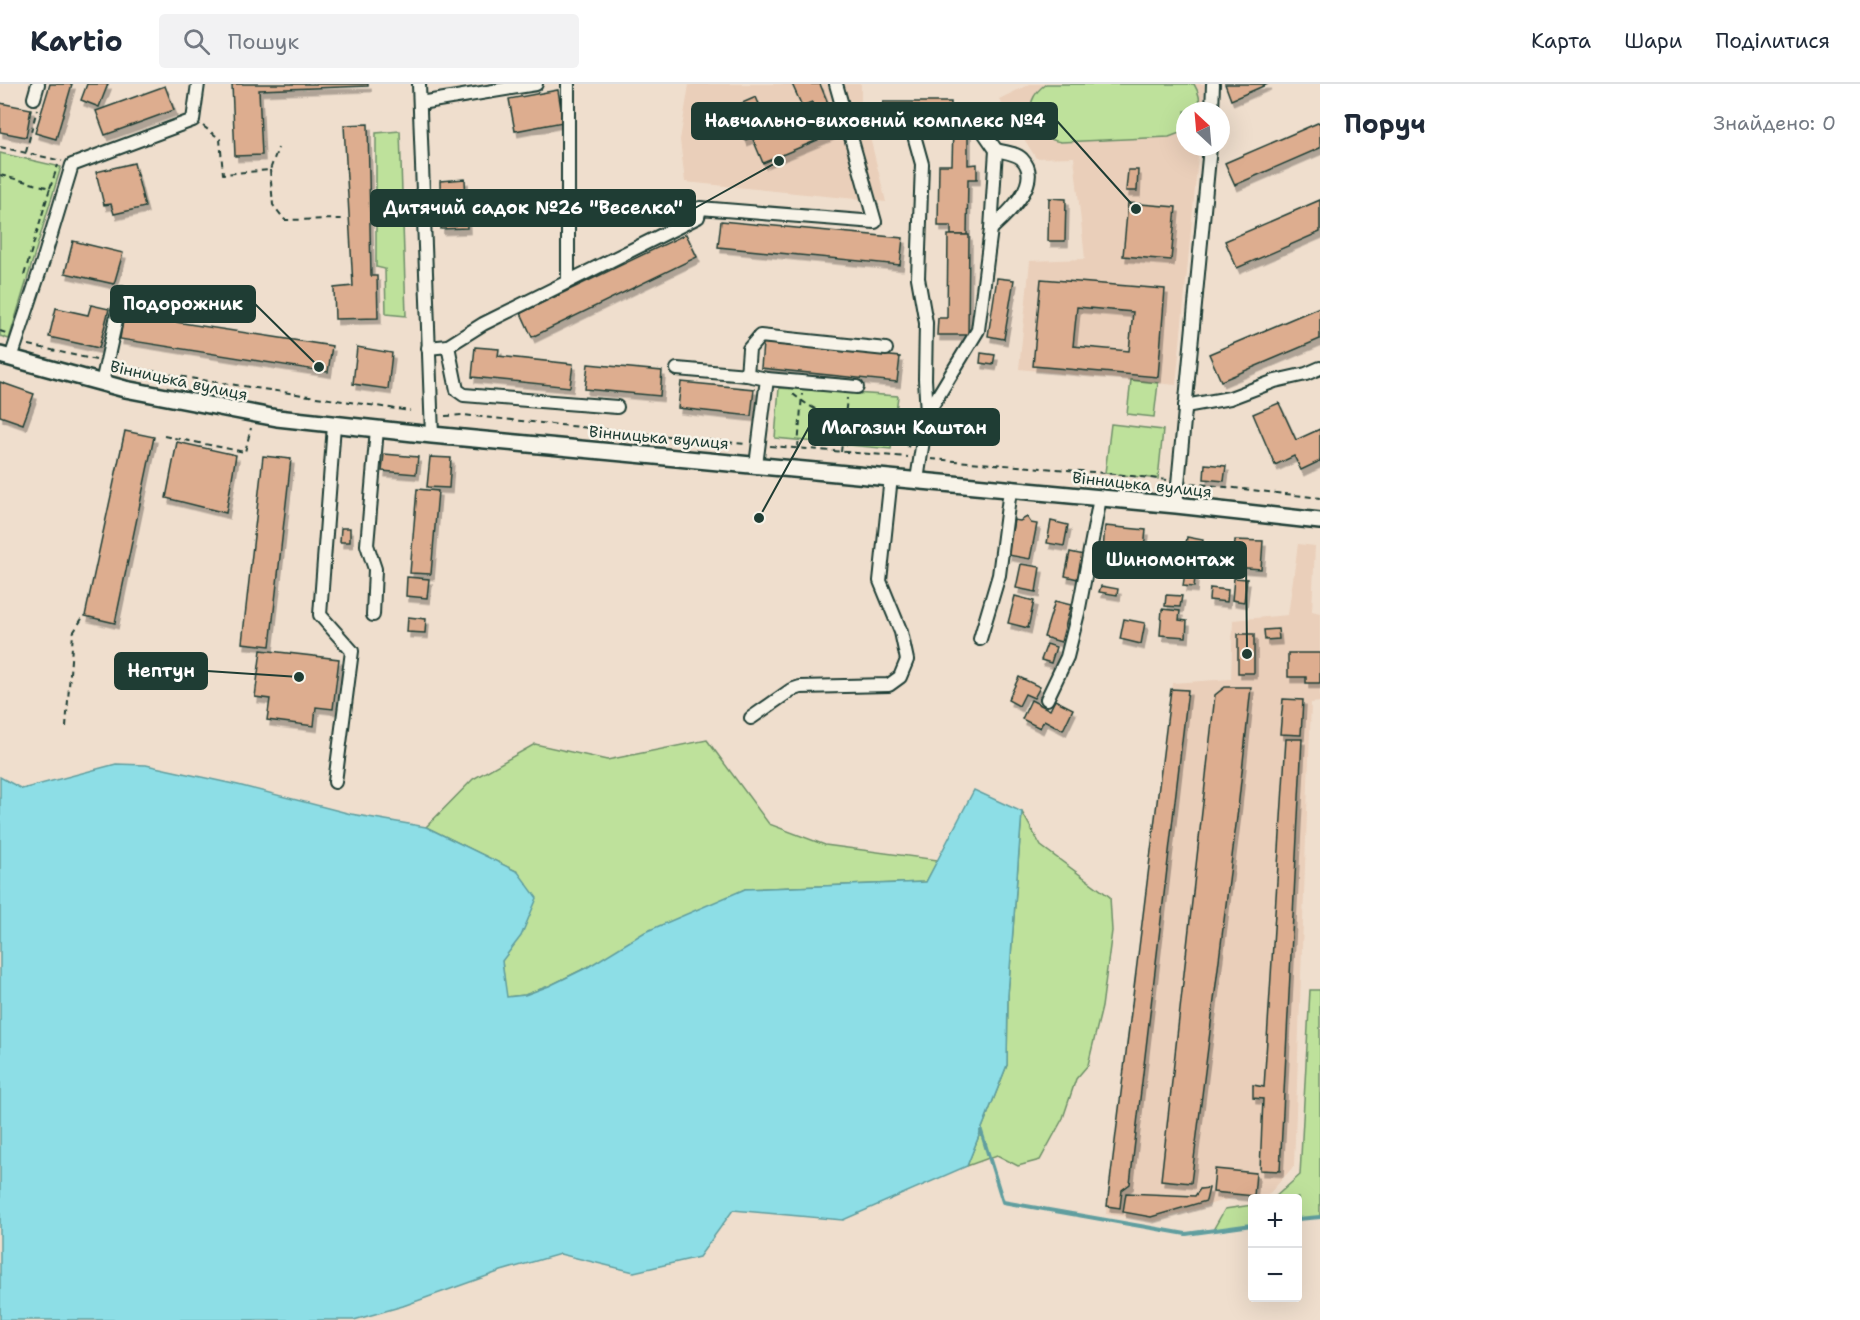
<!DOCTYPE html>
<html lang="uk">
<meta charset="utf-8">
<style>
body{margin:0;font-family:"Shantell Sans",sans-serif;background:#f2f2f3;color:#1f2937}
.controls{position:absolute;right:18px;bottom:18px;display:grid;overflow:hidden;border-radius:6px;box-shadow:0 6px 24px #0002}
.controls button{width:54px;height:54px;display:grid;place-items:center;padding:0;border:0;border-bottom:2px solid #e0e1e3;background:#fff;color:#1f2937;font:30px sans-serif}
.compass{position:absolute;left:1176px;top:18px;width:54px;height:54px;border-radius:50%;background:#fff;box-shadow:0 6px 24px #0002;rotate:334deg}
.list{margin:0;padding:0;list-style:none}
h2{display:flex;justify-content:space-between;align-items:center;height:78px;margin:0;padding:0 24px;font-size:26px}
h2 small{font-size:20px;font-weight:400;color:#747a83}
.icon{flex:none;width:33px;height:33px;fill:none;stroke:currentColor;stroke-width:2;stroke-linecap:round;stroke-linejoin:round}
.map{position:relative;flex:none;width:1320px;height:1236px;overflow:hidden}
header{display:flex;align-items:center;gap:36px;box-sizing:border-box;height:84px;padding:0 30px;background:#fff;border-bottom:2px solid #e0e1e3}
header strong{font-size:28px}
nav{display:flex;gap:33px;margin-inline-start:auto;font-size:21px}
.search{width:420px;height:54px;background:#f2f2f3;display:flex;align-items:center;gap:15px;box-sizing:border-box;padding:0 21px;border-radius:6px;color:#747a83;font-size:22px}
main{display:flex}
aside{flex:1;background:#fff}
.map>svg:first-child{display:block}
.built{fill:#eacfba}
.green{fill:#bee19b;stroke:#6e8f68;stroke-width:1.5}
.water{fill:#8ddee6;stroke:#619e9f;stroke-width:1.5}
.lines{fill:none;stroke-linecap:round;stroke-linejoin:round}
.stream{stroke:#619e9f;stroke-width:4}
.building{fill:#ddad8f;stroke:#1f3d34;stroke-width:1.5;fill-rule:evenodd;filter:url(#shadow)}
.minor-casing{stroke:#1f3d34;stroke-width:16}
.major-casing{stroke:#1f3d34;stroke-width:20}
.path{stroke:#1f3d34;stroke-width:2;stroke-dasharray:6 4.5;stroke-linecap:butt}
.minor{stroke:#f7f3e8;stroke-width:12}
.major{stroke:#f7f3e8;stroke-width:15}
.labels{text-anchor:middle;stroke-width:5;stroke-linejoin:round;paint-order:stroke}
.street-label{font-size:16px;fill:#1f3d34;stroke:#f7f3e8}
.leader{fill:none;stroke:#1f3d34;stroke-width:2}
.callout-dot{fill:#1f3d34;stroke:#f7f3e8;stroke-width:2}
.callout{fill:#1f3d34;stroke:#1f3d34;stroke-width:2}
.callout-label{font-size:18px;text-anchor:middle;font-weight:bold;fill:#fff}
</style>
<header>
<strong>Kartio</strong>
<div class="search"><svg class="icon" aria-label="search" viewBox="0 0 24 24"><circle cx="10" cy="10" r="6"/><path d="M15 15l6 6"/></svg>Пошук</div>
<nav><a>Карта</a><a>Шари</a><a>Поділитися</a></nav>
</header>
<main>
<div class="map">
<svg width="1320" height="1236" viewBox="0 0 1320 1236">
<defs>
<filter id="shadow"><feDropShadow dx="3" dy="5.5" stdDeviation="0" flood-color="#0004"/></filter>
</defs>
<rect width="100%" height="100%" fill="#efdecd"/>
<filter id="ink" filterUnits="userSpaceOnUse"><feTurbulence type="fractalNoise" baseFrequency=".0167" numOctaves="2"/><feDisplacementMap in="SourceGraphic" scale="12" xChannelSelector="R" yChannelSelector="G"/><feConvolveMatrix kernelMatrix="1 2 1 2 8 2 1 2 1" color-interpolation-filters="sRGB"/></filter>
<g filter="url(#ink)">
<g class="built">
<polygon points="694,0 861,0 861,17 886,118 685,98 680,56 689,1"/>
<polygon points="1030,0 1205,0 1202,27 1185,27 1185,63 1199,63 1176,301 1019,285 1030,177 1085,175 1074,73 1036,74 999,15"/>
<polygon points="1298,460 1315,462 1312,527 1320,529 1320,618 1311,619 1294,1082 1268,1111 1235,1113 1153,1137 1106,1130 1172,599 1231,595 1233,536 1288,531"/>
</g>
<g class="green">
<path d="M1046,0H1194C1199,8 1201,17 1199,27H1185V47L1169,53L1061,58C1031,53 1018,19 1046,0Z"/>
<polygon points="400,47 406,232 386,230 385,185 376,183 376,49"/>
<polygon points="0,69 61,83 9,255 0,252"/>
<polygon points="1131,296 1158,299 1154,333 1127,330"/>
<polygon points="779,304 898,312 891,365 775,354"/>
<polygon points="1111,340 1163,346 1158,395 1105,389"/>
<polygon points="707,656 769,740 825,761 938,776 926,798 745,805 549,902 525,911 506,913 502,877 518,788 426,743 473,695 535,660 607,676"/>
<polygon points="1022,728 1041,762 1110,813 1112,847 1102,923 1088,981 1076,995 1063,1034 1040,1076 1018,1082 997,1071 967,1082 1007,981 1008,911"/>
<polygon points="1310,906 1320,906 1320,1133 1298,1135 1298,1114 1274,1114 1300,1091"/>
<polygon points="1252,1121 1252,1141 1213,1146 1225,1125"/>
</g>
<polygon class="water" points="116,680 146,681 238,701 351,730 426,743 518,788 537,814 521,852 502,877 507,913 525,911 549,902 588,883 645,848 745,805 926,798 974,706 1022,728 1008,911 1007,981 967,1082 843,1136 733,1126 699,1173 634,1188 560,1170 501,1187 403,1222 354,1236 0,1236 0,693 22,705"/>
<g class="lines">
<g class="stream">
<polyline points="981,1047 1003,1118 1186,1150 1252,1141"/>
<polyline points="1298,1135 1320,1133"/>
</g>
</g>
<g class="building">
<polygon points="50,0 72,0 56,55 35,49"/>
<polygon points="87,0 108,0 99,23 81,16"/>
<polygon points="232,0 368,0 368,2 259,6 262,71 235,72"/>
<polygon points="792,0 820,0 829,22 823,25 834,49 763,79 752,53 745,56 731,24 756,13 766,37 755,42 759,50 815,26 812,18 802,22"/>
<polygon points="1225,0 1268,0 1231,16"/>
<polygon points="165,2 174,26 105,51 96,27"/>
<polygon points="558,6 563,38 515,47 509,15"/>
<polygon points="883,18 951,18 951,30 883,31"/>
<polygon points="0,19 31,25 26,53 0,48"/>
<polygon points="1320,38 1320,64 1235,101 1225,79"/>
<polygon points="368,40 371,192 377,192 378,234 335,235 334,204 353,202 344,41"/>
<polygon points="953,43 968,43 968,81 977,80 977,95 968,95 967,151 951,151 951,142 938,142 939,81 952,81"/>
<polygon points="134,79 145,123 114,130 111,120 104,121 96,88"/>
<polygon points="1128,86 1138,86 1137,107 1126,107"/>
<polygon points="465,95 467,144 441,145 440,97"/>
<polygon points="1049,114 1066,115 1065,157 1048,157"/>
<polygon points="1320,116 1320,148 1237,184 1225,157"/>
<polygon points="1128,119 1176,123 1171,176 1123,172"/>
<polygon points="721,137 903,154 900,181 718,163"/>
<polygon points="686,150 697,173 532,253 521,229"/>
<polygon points="948,151 969,151 968,251 937,251 938,234 947,234"/>
<polygon points="73,157 123,169 114,200 65,189"/>
<polygon points="997,194 1014,196 1004,255 988,252"/>
<path d="M1041,195L1165,205L1158,293L1033,282ZM1077,223L1133,228L1129,267L1073,262Z"/>
<polygon points="91,221 109,225 99,264 49,253 56,224 88,231"/>
<polygon points="1320,223 1320,255 1221,297 1209,270"/>
<polygon points="124,230 332,262 328,288 120,255"/>
<polygon points="763,259 900,273 897,298 761,284"/>
<polygon points="357,263 392,269 388,305 353,300"/>
<polygon points="475,263 499,265 498,272 573,280 570,303 472,293"/>
<polygon points="981,269 995,271 993,281 980,279"/>
<polygon points="588,280 662,287 660,312 585,305"/>
<polygon points="0,298 34,310 23,340 0,332"/>
<polygon points="681,298 754,305 751,332 678,324"/>
<polygon points="1279,319 1296,356 1320,345 1320,377 1301,386 1294,372 1275,381 1253,330"/>
<polygon points="125,347 154,353 115,539 85,532"/>
<polygon points="177,358 236,371 226,429 166,414"/>
<polygon points="384,370 418,373 416,390 382,387"/>
<polygon points="263,372 291,375 270,562 242,559"/>
<polygon points="430,373 451,374 449,404 427,403"/>
<polygon points="1205,380 1226,382 1224,397 1204,395"/>
<polygon points="417,405 438,407 431,490 410,489"/>
<polygon points="1027,433 1031,439 1037,440 1030,475 1008,471 1014,436 1020,437"/>
<polygon points="1051,437 1068,441 1064,462 1047,459"/>
<polygon points="1105,442 1146,446 1142,481 1128,480 1128,485 1109,483 1110,479 1102,478"/>
<polygon points="341,444 350,444 350,458 340,458"/>
<polygon points="1187,453 1203,456 1201,475 1184,473"/>
<polygon points="1235,456 1263,457 1261,485 1233,483"/>
<polygon points="1070,468 1084,471 1078,495 1065,492"/>
<polygon points="1021,480 1040,483 1036,508 1016,504"/>
<polygon points="1186,482 1196,483 1194,503 1183,502"/>
<polygon points="407,493 429,495 427,514 406,512"/>
<polygon points="1234,494 1247,495 1244,518 1232,516"/>
<polygon points="1101,502 1118,505 1117,511 1099,508"/>
<polygon points="1210,504 1228,506 1227,518 1209,516"/>
<polygon points="1166,511 1182,512 1180,523 1165,522"/>
<polygon points="1015,512 1034,517 1028,544 1008,539"/>
<polygon points="1055,517 1071,521 1061,558 1044,553"/>
<polygon points="1162,525 1180,527 1179,536 1187,537 1186,553 1160,551"/>
<polygon points="408,533 426,535 425,549 407,548"/>
<polygon points="1124,535 1145,539 1141,560 1120,555"/>
<polygon points="1278,545 1279,555 1265,556 1264,546"/>
<rect x="1238" y="550" width="16" height="39"/>
<polygon points="1047,560 1056,563 1051,579 1041,576"/>
<polygon points="261,566 339,575 333,625 316,623 314,642 267,636 270,615 255,613"/>
<polygon points="1288,569 1320,569 1320,599 1306,599 1306,593 1288,593"/>
<polygon points="1019,593 1040,603 1034,614 1025,610 1019,622 1008,616"/>
<polygon points="1225,603 1251,603 1238,725 1191,1099 1161,1096 1215,611"/>
<polygon points="1171,605 1188,606 1130,1100 1122,1106 1120,1124 1107,1122"/>
<polygon points="1283,615 1303,616 1301,651 1280,650"/>
<polygon points="1031,616 1050,626 1055,616 1073,625 1063,646 1044,636 1040,644 1022,635"/>
<polygon points="1286,655 1302,655 1280,1087 1260,1086 1263,1015 1253,1014 1253,1001 1264,1003"/>
<polygon points="1215,1085 1256,1089 1254,1112 1213,1108"/>
<polygon points="1209,1104 1206,1117 1151,1133 1123,1128 1126,1109 1195,1112 1200,1105"/>
</g>
<g class="lines">
<defs>
<g id="minor">
<polyline points="419,0 432,351"/>
<polyline points="568,0 568,197"/>
<polyline points="34,14 38,0"/>
<polyline points="420,19 536,0"/>
<polyline points="1212,27 1213,0"/>
<polyline points="898,37 964,34 976,37 996,66 991,145 978,246 927,330 917,396"/>
<polyline points="910,37 922,80 918,194 926,239 925,295 927,330"/>
<path d="M991,145C1006,131 1044,98 1022,75C1016,69 1004,68 996,66"/>
<polyline points="448,262 457,306 464,311 617,323"/>
<polyline points="428,264 448,262 483,240 698,133 700,124 875,138 836,0"/>
<polyline points="11,274 44,174 72,81 193,36 198,0"/>
<polyline points="677,285 747,291 767,295 756,381"/>
<polyline points="747,291 749,265 760,252 886,265"/>
<polyline points="767,295 857,303"/>
<polyline points="102,299 122,209"/>
<polyline points="1185,322 1230,314 1275,297 1306,290 1320,284"/>
<polyline points="334,341 320,531 352,567 335,698"/>
<polyline points="1176,421 1210,63"/>
<polyline points="373,531 375,485 367,461 377,345"/>
<polyline points="980,555 999,491 1010,406"/>
<polyline points="1047,615 1067,573 1078,529 1100,414"/>
<polyline points="751,634 791,606 800,603 889,601 900,593 907,576 901,548 880,497 891,393"/>
</g>
<polyline id="major" points="0,271 125,305 277,334 432,351 1176,421 1320,437"/>
</defs>
<use href="#minor" class="minor-casing"/>
<use href="#major" class="major-casing"/>
<g class="path">
<polyline points="203,42 220,55 223,90 270,86 278,64"/>
<polyline points="0,63 62,77"/>
<polyline points="26,68 37,25"/>
<polyline points="270,86 273,121 285,136 342,135"/>
<polyline points="0,91 50,104 23,195"/>
<polyline points="50,104 58,81"/>
<polyline points="0,247 6,249"/>
<polyline points="29,261 96,276"/>
<polyline points="119,281 189,294 410,327"/>
<path d="M793,310C825,336 865,347 904,359L909,363"/>
<polyline points="445,332 463,331 746,360"/>
<polyline points="164,352 245,368 251,344"/>
<polyline points="770,362 908,373"/>
<polyline points="798,364 802,310"/>
<polyline points="841,368 847,314"/>
<polyline points="931,375 1105,389 1168,396"/>
<polyline points="1191,399 1320,414"/>
<polyline points="66,643 73,549 83,533"/>
</g>
<use href="#minor" class="minor"/>
<use href="#major" class="major"/>
</g>
</g>
<g class="labels">
<g class="street-label">
<text transform="translate(179 296) rotate(12)" y="6">Вінницька вулиця</text>
<text transform="translate(659 353) rotate(5)" y="6">Вінницька вулиця</text>
<text transform="translate(1142 400) rotate(6)" y="6">Вінницька вулиця</text>
</g>
</g>
<path class="leader" d="M1136 125L1057 37M779 77L695 124M319 283L255 220M759 434L809 343M1247 570L1246 476M299 593L207 587"/>
<g class="callout-dot">
<circle cx="1136" cy="125" r="6"/>
<circle cx="779" cy="77" r="6"/>
<circle cx="319" cy="283" r="6"/>
<circle cx="759" cy="434" r="6"/>
<circle cx="1247" cy="570" r="6"/>
<circle cx="299" cy="593" r="6"/>
</g>
<g class="callout">
<rect x="692" y="19" width="365" height="36" rx="6"/>
<rect x="371" y="106" width="324" height="36" rx="6"/>
<rect x="111" y="202" width="144" height="36" rx="6"/>
<rect x="809" y="325" width="190" height="36" rx="6"/>
<rect x="1093" y="458" width="153" height="36" rx="6"/>
<rect x="115" y="569" width="92" height="36" rx="6"/>
</g>
<g class="callout-label">
<text x="875" y="43">Навчально-виховний комплекс №4</text>
<text x="533" y="130">Дитячий садок №26 "Веселка"</text>
<text x="183" y="226">Подорожник</text>
<text x="904" y="350">Магазин Каштан</text>
<text x="1170" y="482">Шиномонтаж</text>
<text x="161" y="593">Нептун</text>
</g>
</svg>
<div class="controls">
<button>+</button>
<button>−</button>
</div>
<svg class="compass" viewBox="-18 -18 36 36"><path d="M0-13l5 13h-10z" fill="#e53935"/><path d="M0 13l5-13h-10z" fill="#747a83"/></svg>
</div>
<aside>
<h2>Поруч<small>Знайдено: 0</small></h2>
<ul class="list">
</ul>
</aside>
</main>
